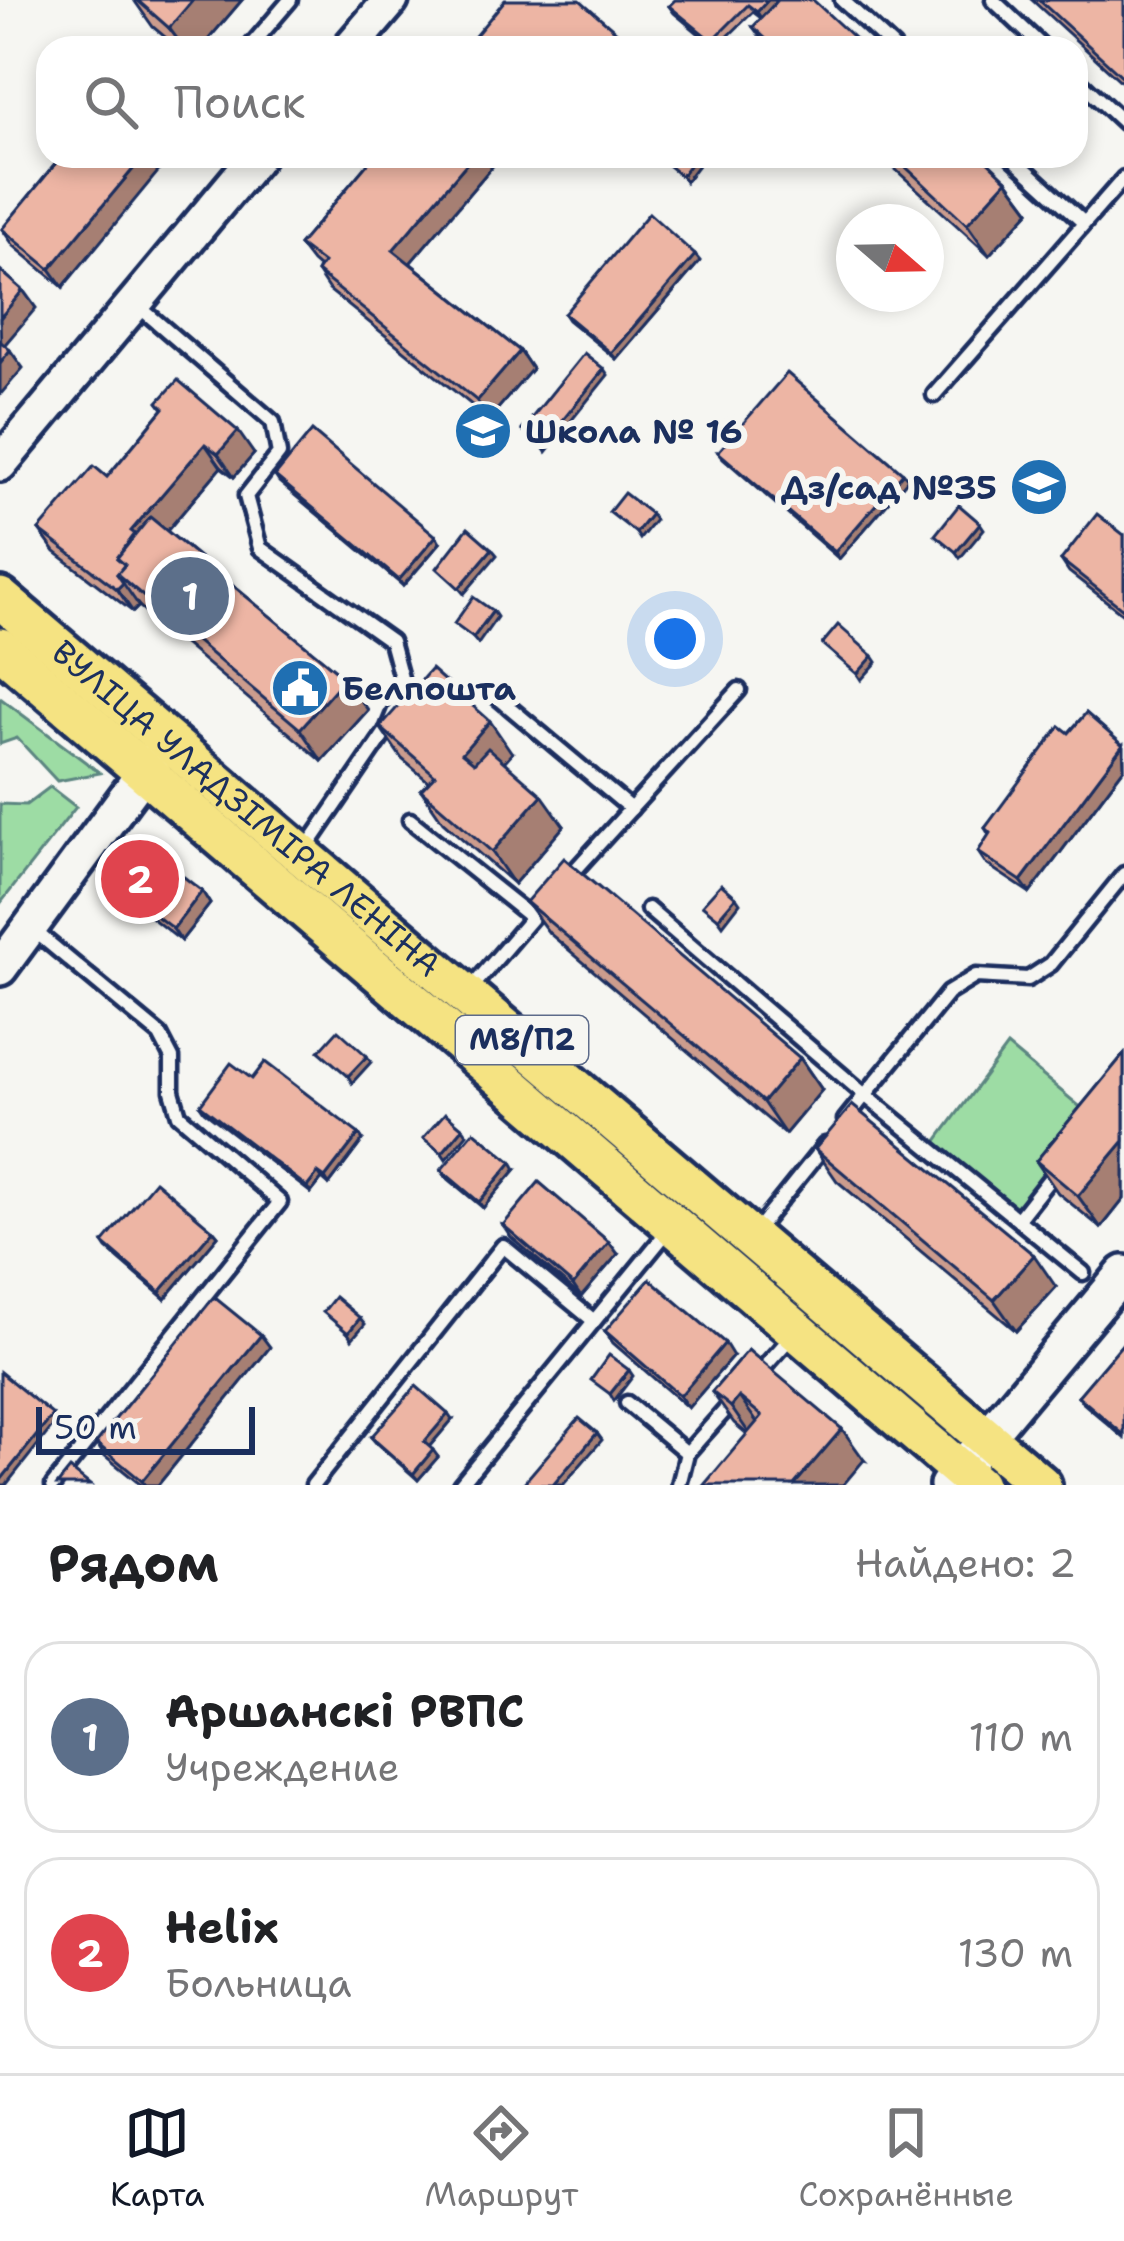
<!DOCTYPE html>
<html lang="ru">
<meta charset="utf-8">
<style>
body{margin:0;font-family:"Shantell Sans",sans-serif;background:#f2f2f2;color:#202124}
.compass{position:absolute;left:836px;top:204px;width:108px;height:108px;border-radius:50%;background:#fff;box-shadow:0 6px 18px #0003;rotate:110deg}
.scale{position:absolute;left:36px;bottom:30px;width:219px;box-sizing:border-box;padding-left:12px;border:6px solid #1b2f5e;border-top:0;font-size:33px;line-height:42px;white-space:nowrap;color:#1b2f5e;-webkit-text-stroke:9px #f6f6f2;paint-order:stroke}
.you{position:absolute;left:675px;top:639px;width:42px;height:42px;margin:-30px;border:9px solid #fff;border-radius:50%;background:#1a73e8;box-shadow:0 0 0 18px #1a73e833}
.badge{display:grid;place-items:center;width:78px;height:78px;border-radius:50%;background:#111827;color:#fff;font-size:39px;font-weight:700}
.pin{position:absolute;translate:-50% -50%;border:6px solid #fff;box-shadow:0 3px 12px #0006}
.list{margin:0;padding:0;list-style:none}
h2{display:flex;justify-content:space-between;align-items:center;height:156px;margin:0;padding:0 48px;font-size:51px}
h2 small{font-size:39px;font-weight:400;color:#757577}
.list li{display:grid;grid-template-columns:78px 1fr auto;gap:36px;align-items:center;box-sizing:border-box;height:192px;margin:0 24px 24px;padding:0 24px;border:3px solid #e0e0e0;border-radius:36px}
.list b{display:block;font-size:45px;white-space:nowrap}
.list p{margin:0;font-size:39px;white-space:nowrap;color:#757577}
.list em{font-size:39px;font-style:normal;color:#757577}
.icon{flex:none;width:66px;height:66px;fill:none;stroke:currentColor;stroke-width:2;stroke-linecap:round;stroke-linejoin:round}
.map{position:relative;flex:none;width:1124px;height:1485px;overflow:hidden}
.search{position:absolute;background:#fff;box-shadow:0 6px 18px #0003;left:36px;right:36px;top:36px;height:132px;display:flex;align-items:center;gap:30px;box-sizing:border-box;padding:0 42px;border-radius:36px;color:#757577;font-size:45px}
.sheet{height:588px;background:#fff}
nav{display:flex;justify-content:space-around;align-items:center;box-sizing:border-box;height:168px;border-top:3px solid #e0e0e0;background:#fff;font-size:33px;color:#757577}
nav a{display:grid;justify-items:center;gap:6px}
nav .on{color:#111827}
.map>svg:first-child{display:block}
.green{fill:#9ddca4;stroke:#5c8681;stroke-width:3}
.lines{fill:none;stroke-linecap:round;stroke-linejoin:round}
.lane-casing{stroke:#1b2f5e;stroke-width:21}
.secondary-casing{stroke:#1b2f5e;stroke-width:42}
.primary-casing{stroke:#1b2f5e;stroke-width:48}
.lane{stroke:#f6f6f2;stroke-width:12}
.secondary{stroke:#f6f6f2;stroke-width:33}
.primary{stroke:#f5e382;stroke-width:39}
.wall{fill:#cc9c8d;stroke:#1b2f5e;stroke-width:3}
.shaded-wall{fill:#a67f73;stroke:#1b2f5e;stroke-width:3}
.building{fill:#edb5a4;stroke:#1b2f5e;stroke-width:3}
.labels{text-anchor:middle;stroke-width:12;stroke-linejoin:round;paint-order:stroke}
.shield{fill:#f6f6f2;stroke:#5d6b8a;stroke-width:3}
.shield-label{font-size:30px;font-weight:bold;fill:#1b2f5e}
.poi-label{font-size:33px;font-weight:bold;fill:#1b2f5e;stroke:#f6f6f2;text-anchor:start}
.street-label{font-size:33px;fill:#1b2f5e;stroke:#f6f6f2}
</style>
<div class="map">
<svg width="1124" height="1485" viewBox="0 0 1124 1485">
<rect width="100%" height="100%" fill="#f6f6f2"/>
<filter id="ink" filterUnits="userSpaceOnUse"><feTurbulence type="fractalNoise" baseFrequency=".00833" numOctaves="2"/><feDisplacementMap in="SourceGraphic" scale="24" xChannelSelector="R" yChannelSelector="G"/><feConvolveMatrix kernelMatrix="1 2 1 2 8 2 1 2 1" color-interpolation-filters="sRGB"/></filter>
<g filter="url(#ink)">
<g class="green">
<polygon points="0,698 100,773 57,781 17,738 0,744"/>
<polygon points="50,787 76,807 0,904 0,804 26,805"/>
<polygon points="1007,1046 1096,1120 1021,1215 936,1142"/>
</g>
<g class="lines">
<defs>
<g id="lane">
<polyline points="842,0 894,48"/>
<polyline points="993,0 1044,48"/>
<polyline points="249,48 290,0"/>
<polyline points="1076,78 1124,123"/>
<polyline points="1011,156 1084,223"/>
<polyline points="136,304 273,422 279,454 246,496 260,548 391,641 404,689 387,730 303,853"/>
<polyline points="934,395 1124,178"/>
<polyline points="496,696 631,809"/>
<polyline points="410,820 531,917"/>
<polyline points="567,879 739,690"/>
<polyline points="648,909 865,1095 948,993 976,976 1028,979 1051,964 1124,874"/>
<polyline points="31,928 160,1035 172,1058 172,1091 179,1115 280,1202 53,1485"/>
<polyline points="468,992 545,902"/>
<polyline points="845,1120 865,1095 1083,1273"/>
<polyline points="1018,1219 1058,1168"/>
<polyline points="755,1232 825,1145"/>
<polyline points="758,1374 792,1336"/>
<polyline points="627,1403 687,1453"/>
<polyline points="313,1485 503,1246 594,1321"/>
<polyline points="460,1485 671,1227"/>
<polyline points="679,1485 687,1453 736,1398"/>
</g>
<g id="secondary">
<polyline points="350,48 391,0"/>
<polyline points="0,464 257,156"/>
<polyline points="0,968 159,752"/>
<polyline points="947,1485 1124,1273"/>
</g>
<g id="primary">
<path id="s1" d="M0,598L1041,1485"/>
<polyline points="0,648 977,1485"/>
</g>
</defs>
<use href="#lane" class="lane-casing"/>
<use href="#secondary" class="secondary-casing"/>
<use href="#primary" class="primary-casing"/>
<use href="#lane" class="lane"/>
<use href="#secondary" class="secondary"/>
<use href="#primary" class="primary"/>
</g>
<g class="wall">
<polygon points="134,0 242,0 201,48 178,48 153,27"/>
<polygon points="778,0 761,18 753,12 716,48 674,13 669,6"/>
<polygon points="1032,0 1124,0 1124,84"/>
<polygon points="753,27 865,48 768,48"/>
<polygon points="62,156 63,287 14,246 2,229"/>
<polygon points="374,156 501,156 410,263 520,351 532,369 489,419 329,290 317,272 319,268 312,262 299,245"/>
<polygon points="881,156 982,156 1007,180 1030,211 989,255"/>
<polygon points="700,261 616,359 568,320 564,314"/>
<polygon points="158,402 254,454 234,477 221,467 167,531 345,678 368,710 322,761 139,606 133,612 55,552 39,530 107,477 163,409"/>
<polygon points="718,452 903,473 908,479 839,559 723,458"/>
<polygon points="275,476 440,543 403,586 279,482"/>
<polygon points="1124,535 1124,615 1069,572 1061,560"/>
<polygon points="1086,713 1124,747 1124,768 1030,893 986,864 978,852 989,835 985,828"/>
<polygon points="380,727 512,753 504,762 564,826 514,884 443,822 421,790 429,782 402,759"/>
<polygon points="102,874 202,891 210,904 181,941 111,886"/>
<polygon points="526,902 800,1058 822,1090 785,1134 549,933"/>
<polygon points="1124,1054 1124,1199 1101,1228 1058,1193 1036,1161"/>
<polygon points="252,1079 359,1134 363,1140 329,1185 322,1179 311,1193 204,1111 200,1105"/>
<polygon points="815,1149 1056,1287 1016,1331 837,1181"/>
<polygon points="516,1169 483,1208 446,1177 441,1170"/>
<polygon points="503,1225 618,1254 581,1297 511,1237"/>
<polygon points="213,1230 218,1236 165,1299 107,1249 103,1243"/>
<polygon points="605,1331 733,1356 688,1408 613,1343"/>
<polygon points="1124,1342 1124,1438 1082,1402 1078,1396"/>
<polygon points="270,1347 158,1485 141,1485 104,1455 96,1443"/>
<polygon points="748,1350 864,1460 747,1434 734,1423 712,1392"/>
<polygon points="452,1420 429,1447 438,1457 418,1480 376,1443 371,1437"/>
</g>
<g class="shaded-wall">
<polygon points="193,0 242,0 201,48 184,48 169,28"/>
<polygon points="768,0 778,0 761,18 757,12"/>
<polygon points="144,156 171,156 63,287 50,269"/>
<polygon points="473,156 501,156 406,268 393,250"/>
<polygon points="696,156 705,156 685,182 681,176"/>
<polygon points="1007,180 1030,211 989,255 967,224"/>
<polygon points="695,255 700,261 616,359 611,353"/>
<polygon points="23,290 36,308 1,349 0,318"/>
<polygon points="10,350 23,368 0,395 0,363"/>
<polygon points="520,351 532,369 489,419 477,401"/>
<polygon points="604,369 608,375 546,452 542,446"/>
<polygon points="238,431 254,454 234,477 218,454"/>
<polygon points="205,444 221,467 150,551 131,531"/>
<polygon points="903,473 908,479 839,559 835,552"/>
<polygon points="651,514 655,520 640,539 636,533"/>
<polygon points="980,523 984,529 960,558 956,552"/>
<polygon points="436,536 440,543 403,586 399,580"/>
<polygon points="492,549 497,555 464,594 459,588"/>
<polygon points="123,583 139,606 133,612 117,589"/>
<polygon points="493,611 497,617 478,644 473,638"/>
<polygon points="873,656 877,662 861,680 857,674"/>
<polygon points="345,678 368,710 322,761 300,729"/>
<polygon points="490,721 512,753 484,784 462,753"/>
<polygon points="1123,745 1124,768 1030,893 1021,881"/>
<polygon points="542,795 564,826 514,884 492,852"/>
<polygon points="202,891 210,904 181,941 173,929"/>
<polygon points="736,897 740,903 723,925 718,918"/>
<polygon points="367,1056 371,1062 352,1083 348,1076"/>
<polygon points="800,1058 822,1090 785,1134 763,1102"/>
<polygon points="463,1128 467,1134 446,1159 442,1153"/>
<polygon points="359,1134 363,1140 329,1185 325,1178"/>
<polygon points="1124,1141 1124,1199 1101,1228 1078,1196"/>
<polygon points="512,1162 516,1169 483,1208 479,1202"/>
<polygon points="318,1173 322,1179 311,1193 307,1187"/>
<polygon points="213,1230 218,1236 165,1299 160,1292"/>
<polygon points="609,1242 618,1254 581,1297 573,1285"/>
<polygon points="1034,1255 1056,1287 1016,1331 994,1300"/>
<polygon points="360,1318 365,1324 352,1339 348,1333"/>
<polygon points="261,1335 270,1347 158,1485 145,1485 142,1481"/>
<polygon points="725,1343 733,1356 688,1408 680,1396"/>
<polygon points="629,1370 633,1376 614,1401 610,1394"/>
<polygon points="739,1397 761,1428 753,1439 731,1407"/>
<polygon points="448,1414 452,1420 428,1448 424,1442"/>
<polygon points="53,1415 57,1421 6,1485 0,1485 0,1481"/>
<polygon points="842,1429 864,1460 843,1485 794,1485"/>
<polygon points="597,1433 602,1440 563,1485 553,1485"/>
<polygon points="433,1450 438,1457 418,1480 413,1474"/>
</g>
<g class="building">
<polygon points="137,0 193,0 169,28"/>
<polygon points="505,0 580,0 626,40 619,48 465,48"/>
<polygon points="675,0 768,0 757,12 748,5 712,41 669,6"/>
<polygon points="778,0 813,0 865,48 776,48 753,27"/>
<polygon points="1039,0 1124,0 1124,78"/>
<polygon points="62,156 144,156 50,269 2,229"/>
<polygon points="374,156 473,156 393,250 520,351 477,401 317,272 323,263 299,245"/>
<polygon points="657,156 696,156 681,176"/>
<polygon points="894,156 982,156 1007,180 967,224"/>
<polygon points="649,213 695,255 611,353 564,314"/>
<polygon points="0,270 23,290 0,318"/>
<polygon points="0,341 10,350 0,363"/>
<polygon points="584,353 604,369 542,446 522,430"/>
<polygon points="787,373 903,473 835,552 718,452"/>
<polygon points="178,380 238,431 218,454 205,444 131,531 135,534 117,558 125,564 117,574 123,583 117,589 39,530 94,466 107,477 164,408 158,402"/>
<polygon points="312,431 436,536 399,580 275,476"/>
<polygon points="624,493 651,514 636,533 609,512"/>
<polygon points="959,505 980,523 956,552 935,535"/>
<polygon points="1097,514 1124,535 1124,610 1061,560"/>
<polygon points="150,517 345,678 300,729 117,574 125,565 117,558"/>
<polygon points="468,528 492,549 459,588 437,568"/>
<polygon points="473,597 493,611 473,638 454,624"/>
<polygon points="838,625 873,656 857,674 822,644"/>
<polygon points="431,669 490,721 462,753 474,763 488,748 542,795 492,852 421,790 435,775 380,727"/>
<polygon points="1086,713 1123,745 1021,881 978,852 990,833 985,828 1060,726 1069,733"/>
<polygon points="131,836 202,891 173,929 102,874"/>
<polygon points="564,858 800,1058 763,1102 526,902"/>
<polygon points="721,884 736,897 718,918 702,905"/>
<polygon points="338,1030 367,1056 348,1076 319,1051"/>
<polygon points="1124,1054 1124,1141 1078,1196 1036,1161"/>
<polygon points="265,1062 359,1134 325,1178 318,1173 307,1187 200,1105 231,1063 252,1079"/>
<polygon points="852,1105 1034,1255 994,1300 815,1149"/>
<polygon points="445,1113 463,1128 442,1153 423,1138"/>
<polygon points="474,1131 512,1162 479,1202 441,1170"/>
<polygon points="155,1181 213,1230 160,1292 103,1243"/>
<polygon points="539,1182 609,1242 573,1285 503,1225"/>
<polygon points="650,1279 725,1343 680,1396 605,1331"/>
<polygon points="214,1297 261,1335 142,1481 96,1443"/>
<polygon points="335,1297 360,1318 348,1333 323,1312"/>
<polygon points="1124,1342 1124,1435 1078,1396"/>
<polygon points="748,1350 842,1429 794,1485 704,1485 762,1416 739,1397 731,1407 712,1392"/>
<polygon points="609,1355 629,1370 610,1394 591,1380"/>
<polygon points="0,1372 53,1415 0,1481"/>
<polygon points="416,1386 448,1414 424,1442 433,1450 413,1474 371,1437"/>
<polygon points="579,1418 597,1433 553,1485 522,1485"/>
<polygon points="70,1469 90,1485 57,1485"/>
</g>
</g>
<defs>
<symbol id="school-disc" viewBox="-11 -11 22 22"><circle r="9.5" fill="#1f6fb2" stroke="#f6f6f2"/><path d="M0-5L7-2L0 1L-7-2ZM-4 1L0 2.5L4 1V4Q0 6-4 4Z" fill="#fff"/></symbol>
<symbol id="civic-disc" viewBox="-11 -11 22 22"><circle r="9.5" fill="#1f6fb2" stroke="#f6f6f2"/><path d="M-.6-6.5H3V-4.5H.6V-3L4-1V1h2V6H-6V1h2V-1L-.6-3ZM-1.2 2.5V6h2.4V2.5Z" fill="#fff"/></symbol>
</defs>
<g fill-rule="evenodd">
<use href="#school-disc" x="450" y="398" width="66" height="66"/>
<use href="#school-disc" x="1006" y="454" width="66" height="66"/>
<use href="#civic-disc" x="267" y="655" width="66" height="66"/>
</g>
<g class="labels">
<rect class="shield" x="456" y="1016" width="132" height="48" rx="9"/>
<g class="shield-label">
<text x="522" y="1050">М8/П2</text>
</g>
<g class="poi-label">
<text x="525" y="443">Школа № 16</text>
<text x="997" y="499" text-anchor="end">Дз/сад №35</text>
<text x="342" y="700">Белпошта</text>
</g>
<g class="street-label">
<text dy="12" stroke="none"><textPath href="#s1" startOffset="324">ВУЛІЦА УЛАДЗІМІРА ЛЕНІНА</textPath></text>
</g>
</g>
</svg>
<svg class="compass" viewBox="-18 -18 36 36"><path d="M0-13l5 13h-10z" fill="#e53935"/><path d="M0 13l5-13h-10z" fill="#757577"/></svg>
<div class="scale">50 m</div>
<div class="you"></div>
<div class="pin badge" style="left:190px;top:596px;background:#5c6f8a">1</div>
<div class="pin badge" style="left:140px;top:879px;background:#e0444e">2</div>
<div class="search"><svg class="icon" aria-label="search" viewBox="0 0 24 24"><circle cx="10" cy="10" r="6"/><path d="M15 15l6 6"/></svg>Поиск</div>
</div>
<section class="sheet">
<h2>Рядом<small>Найдено: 2</small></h2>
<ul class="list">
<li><span class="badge" style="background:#5c6f8a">1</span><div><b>Аршанскі РВПС</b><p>Учреждение</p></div><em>110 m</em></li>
<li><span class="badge" style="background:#e0444e">2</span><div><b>Helix</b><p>Больница</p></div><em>130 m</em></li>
</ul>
</section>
<nav>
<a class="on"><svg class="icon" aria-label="map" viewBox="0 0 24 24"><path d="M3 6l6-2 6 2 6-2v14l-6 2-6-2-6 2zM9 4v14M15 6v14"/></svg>Карта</a>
<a><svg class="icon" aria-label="directions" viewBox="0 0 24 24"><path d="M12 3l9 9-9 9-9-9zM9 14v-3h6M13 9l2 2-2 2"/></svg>Маршрут</a>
<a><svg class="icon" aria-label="saved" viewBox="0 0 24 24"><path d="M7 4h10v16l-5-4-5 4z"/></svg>Сохранённые</a>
</nav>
